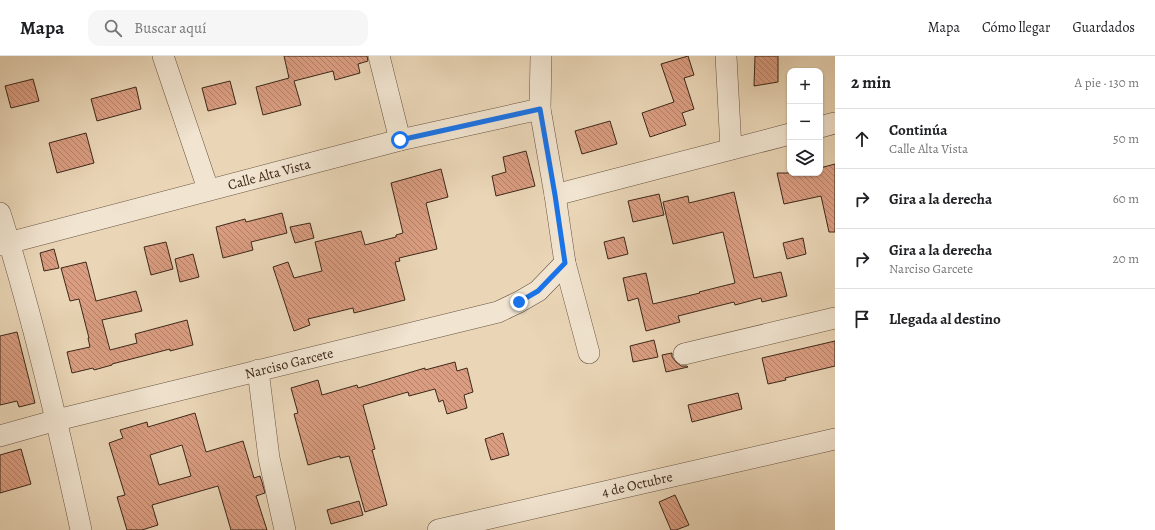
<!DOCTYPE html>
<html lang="es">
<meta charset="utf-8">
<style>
body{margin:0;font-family:Alegreya,serif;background:#f6f6f6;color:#202124}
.controls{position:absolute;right:12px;top:12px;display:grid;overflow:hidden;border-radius:8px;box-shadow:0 1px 3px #0004}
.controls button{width:36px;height:36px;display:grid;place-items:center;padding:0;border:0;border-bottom:1px solid #e0e0e0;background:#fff;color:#202124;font:20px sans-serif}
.stop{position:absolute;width:12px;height:12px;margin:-9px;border:3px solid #1a73e8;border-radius:50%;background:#fff}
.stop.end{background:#1a73e8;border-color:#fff;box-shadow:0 1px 4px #0008}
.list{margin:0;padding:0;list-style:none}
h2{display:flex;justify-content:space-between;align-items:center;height:52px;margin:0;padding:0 16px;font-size:17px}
h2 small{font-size:13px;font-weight:400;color:#757577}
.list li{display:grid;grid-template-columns:26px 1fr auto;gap:12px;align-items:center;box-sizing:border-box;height:60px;padding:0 16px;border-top:1px solid #e0e0e0}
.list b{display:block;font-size:15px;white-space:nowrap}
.list p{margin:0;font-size:13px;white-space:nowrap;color:#757577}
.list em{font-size:13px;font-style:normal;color:#757577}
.icon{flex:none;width:22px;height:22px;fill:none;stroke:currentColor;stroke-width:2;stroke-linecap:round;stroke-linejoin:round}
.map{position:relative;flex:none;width:835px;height:474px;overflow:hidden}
header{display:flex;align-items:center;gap:24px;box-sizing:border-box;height:56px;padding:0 20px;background:#fff;border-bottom:1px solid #e0e0e0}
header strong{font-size:19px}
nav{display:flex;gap:22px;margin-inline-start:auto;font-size:14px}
.search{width:280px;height:36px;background:#f6f6f6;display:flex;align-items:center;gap:10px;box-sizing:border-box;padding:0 14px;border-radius:12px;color:#757577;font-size:15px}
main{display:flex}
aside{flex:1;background:#fff}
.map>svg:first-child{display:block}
.building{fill:url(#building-back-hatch);stroke:#3d2718;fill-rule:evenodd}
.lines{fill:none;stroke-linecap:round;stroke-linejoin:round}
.street-casing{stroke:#685340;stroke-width:22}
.street{stroke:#f1e4d0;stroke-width:21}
.route{stroke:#1a73e8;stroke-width:5}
.labels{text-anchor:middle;stroke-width:4;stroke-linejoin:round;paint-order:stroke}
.street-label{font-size:14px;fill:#3d2718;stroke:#f1e4d0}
</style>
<header>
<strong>Mapa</strong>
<div class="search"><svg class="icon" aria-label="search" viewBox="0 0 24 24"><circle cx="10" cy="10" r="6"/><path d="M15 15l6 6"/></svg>Buscar aquí</div>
<nav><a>Mapa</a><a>Cómo llegar</a><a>Guardados</a></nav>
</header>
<main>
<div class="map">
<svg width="835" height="474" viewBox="0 0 835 474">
<defs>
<pattern id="building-back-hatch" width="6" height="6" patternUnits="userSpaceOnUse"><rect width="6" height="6" fill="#da9d81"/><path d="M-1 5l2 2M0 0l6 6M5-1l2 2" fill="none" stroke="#b28069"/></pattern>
</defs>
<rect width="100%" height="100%" fill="#ead6b7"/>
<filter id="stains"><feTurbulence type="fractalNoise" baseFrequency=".005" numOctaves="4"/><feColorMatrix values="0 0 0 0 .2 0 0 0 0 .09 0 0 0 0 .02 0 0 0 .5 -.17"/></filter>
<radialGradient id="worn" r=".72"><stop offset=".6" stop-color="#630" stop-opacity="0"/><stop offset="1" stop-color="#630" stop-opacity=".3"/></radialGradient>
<g class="building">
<polygon points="284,0 367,0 368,5 358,8 360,17 335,24 333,15 294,25 301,49 263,59 256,31 289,22"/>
<polygon points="688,0 694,19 684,22 694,53 682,57 686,69 650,81 642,57 674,46 661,8"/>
<polygon points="755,0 778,0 778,26 754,30"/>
<polygon points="33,23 39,45 11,52 5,30"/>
<polygon points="230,25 236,48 208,55 202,32"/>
<polygon points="136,31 141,53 97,65 91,43"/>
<polygon points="610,65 617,88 582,98 575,75"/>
<polygon points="86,77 94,107 57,117 49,87"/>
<polygon points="526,95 535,130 496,140 492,120 506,116 503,101"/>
<polygon points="835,108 835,176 829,176 821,140 784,148 777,117 820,117 820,112"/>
<polygon points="441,113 448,141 426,147 437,193 399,202 400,205 395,206 405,244 354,257 353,252 308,263 310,269 294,275 273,211 288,206 294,222 322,215 315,186 361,175 365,189 396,181 396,179 403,177 391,127"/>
<polygon points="734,136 754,222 781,216 787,240 762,246 761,242 735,249 734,246 678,260 680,266 646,275 638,242 628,245 623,222 646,217 653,248 700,237 699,236 735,227 723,176 673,188 663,146 688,140 689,147"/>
<polygon points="659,138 664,159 633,166 628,145"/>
<polygon points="282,157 287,177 251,186 253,194 223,202 216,171 245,163 246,166"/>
<polygon points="310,167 314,182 295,187 290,171"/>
<polygon points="624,181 628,198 608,203 604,186"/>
<polygon points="803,182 806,198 787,203 783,187"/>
<polygon points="166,186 173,213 151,219 144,191"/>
<polygon points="54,193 59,212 44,215 40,197"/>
<polygon points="193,198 199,221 180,226 175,203"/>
<polygon points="86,206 96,245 136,235 142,255 102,264 110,294 137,287 135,278 187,264 193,289 170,295 170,293 112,308 112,309 94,314 93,312 72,317 67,296 90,291 88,282 89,282 79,243 70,245 61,212"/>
<polygon points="17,276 35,347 19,351 17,345 0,349 0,280"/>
<polygon points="654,284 658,301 633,306 630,290"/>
<polygon points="835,285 835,310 785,322 786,324 768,328 762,302"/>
<polygon points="672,297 672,301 676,306 681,310 687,310 688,311 666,316 662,299"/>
<polygon points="455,306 457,315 467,312 473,336 464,339 467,352 447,358 443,344 439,346 435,333 409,340 408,336 363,349 375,393 372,394 387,449 365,456 349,400 340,402 340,400 308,409 294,358 298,357 291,332 318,324 322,339 357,329 358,332 425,312 425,314"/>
<polygon points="738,337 742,353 692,366 688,349"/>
<path d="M195,357L206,396L243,385L254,422L260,420L262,426L265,437L256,440L267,474H231L218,430L152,449L158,469L142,474H127L117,441L125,439L109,387L123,382L120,374L147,366L148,371ZM182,389L191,420L159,429L150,399Z"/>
<polygon points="503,377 509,399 491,404 485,383"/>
<polygon points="21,393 31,428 0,437 0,399"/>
<polygon points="675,439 689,469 676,474 671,474 659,446"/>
<polygon points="359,445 363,459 331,468 327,454"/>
</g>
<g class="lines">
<defs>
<g id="street">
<polyline points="163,0 208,133"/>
<polyline points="379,0 400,84"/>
<polyline points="541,0 540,53 555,139 565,207 589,297"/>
<polyline points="726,0 731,93"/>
<polyline points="820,71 835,67"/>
<polyline points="555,139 790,78"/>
<path d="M0,157C33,261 58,368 81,474"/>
<polyline points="0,189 400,84 540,53"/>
<polyline points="684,298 835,262"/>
<polyline points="258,314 269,402 285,474"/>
<polyline points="0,380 57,364 498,256 519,246 538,235 565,207"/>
<polyline points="438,474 835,383"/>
</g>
</defs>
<use href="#street" class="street-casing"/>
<use href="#street" class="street"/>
</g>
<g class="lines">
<polyline class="route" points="400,84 540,53 555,139 565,207 538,235 519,246"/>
</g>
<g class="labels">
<g class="street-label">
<text transform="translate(269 118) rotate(-15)" y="5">Calle Alta Vista</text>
<text transform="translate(289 307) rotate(-14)" y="5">Narciso Garcete</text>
<text transform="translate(637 428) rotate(-13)" y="5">4 de Octubre</text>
</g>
</g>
<rect width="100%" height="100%" filter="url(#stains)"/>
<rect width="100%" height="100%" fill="url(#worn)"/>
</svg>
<div class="controls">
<button>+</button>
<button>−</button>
<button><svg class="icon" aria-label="layers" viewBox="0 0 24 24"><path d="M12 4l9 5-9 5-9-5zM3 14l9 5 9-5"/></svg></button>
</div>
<div class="stop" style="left:400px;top:84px"></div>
<div class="stop end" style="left:519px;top:246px"></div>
</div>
<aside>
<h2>2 min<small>A pie · 130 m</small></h2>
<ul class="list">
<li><svg class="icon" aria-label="ahead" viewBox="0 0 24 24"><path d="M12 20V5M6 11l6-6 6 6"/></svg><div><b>Continúa</b><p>Calle Alta Vista</p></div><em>50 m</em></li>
<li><svg class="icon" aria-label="right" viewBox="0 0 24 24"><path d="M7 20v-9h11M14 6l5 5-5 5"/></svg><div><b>Gira a la derecha</b></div><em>60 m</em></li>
<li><svg class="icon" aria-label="right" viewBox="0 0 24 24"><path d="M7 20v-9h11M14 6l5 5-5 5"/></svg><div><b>Gira a la derecha</b><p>Narciso Garcete</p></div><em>20 m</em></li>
<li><svg class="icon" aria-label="arrive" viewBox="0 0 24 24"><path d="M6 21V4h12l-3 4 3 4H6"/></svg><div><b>Llegada al destino</b></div></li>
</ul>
</aside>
</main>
